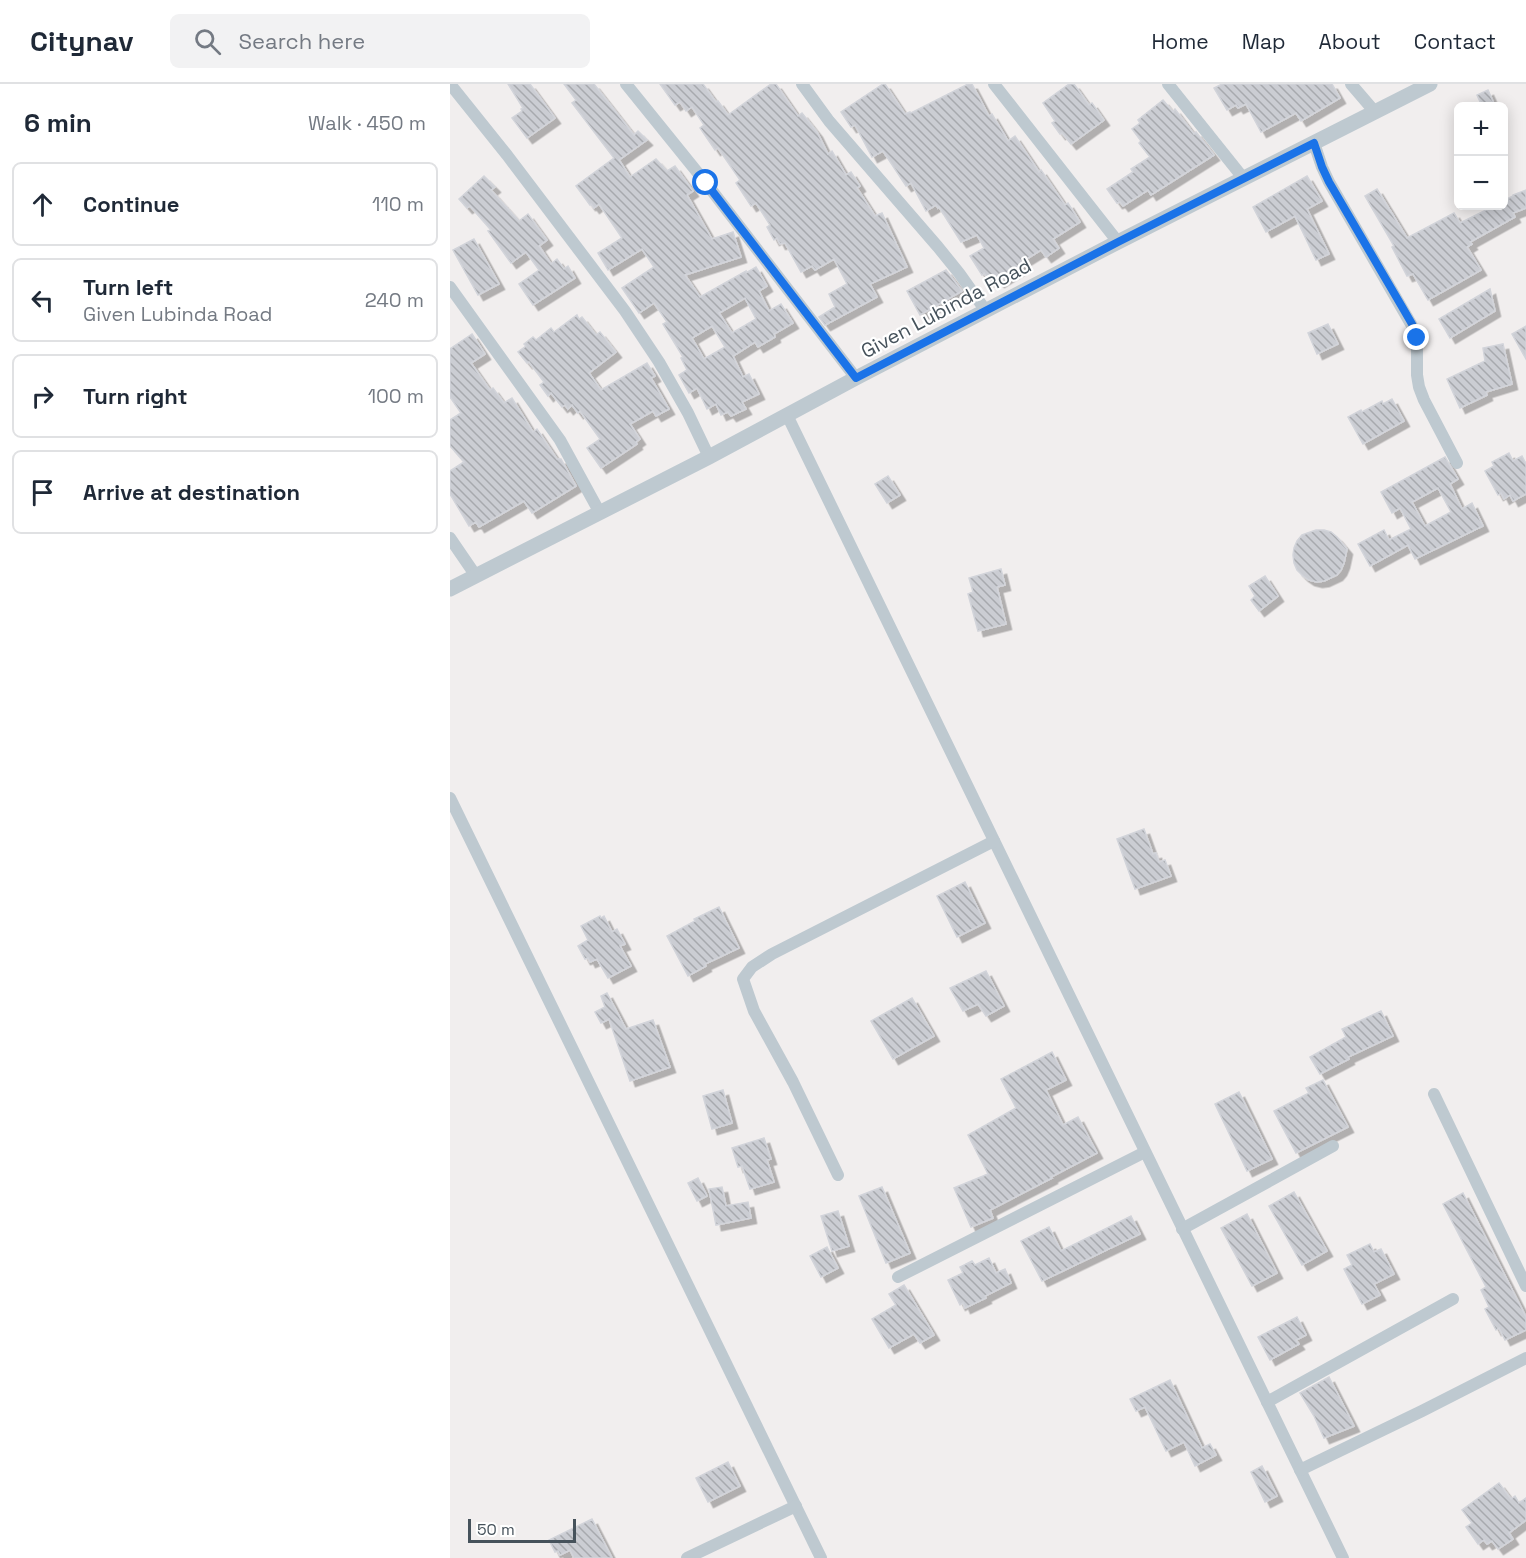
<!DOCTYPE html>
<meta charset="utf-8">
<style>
body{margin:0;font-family:"Space Grotesk",sans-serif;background:#f2f2f3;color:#1f2937}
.controls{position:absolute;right:18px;top:18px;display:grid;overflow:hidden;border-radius:9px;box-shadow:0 3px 15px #0003}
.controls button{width:54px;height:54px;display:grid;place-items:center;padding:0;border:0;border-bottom:2px solid #e0e1e3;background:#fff;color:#1f2937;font:30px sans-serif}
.scale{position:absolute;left:18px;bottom:15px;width:108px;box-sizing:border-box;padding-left:6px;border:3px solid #46525b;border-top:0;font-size:16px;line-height:21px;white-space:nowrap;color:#46525b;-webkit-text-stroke:4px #fff;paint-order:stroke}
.stop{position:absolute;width:18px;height:18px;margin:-14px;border:4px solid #1a73e8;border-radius:50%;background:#fff}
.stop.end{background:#1a73e8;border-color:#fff;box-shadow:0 2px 6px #0008}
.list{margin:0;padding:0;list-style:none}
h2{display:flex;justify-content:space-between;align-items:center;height:78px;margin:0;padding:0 24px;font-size:26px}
h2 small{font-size:20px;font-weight:400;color:#747a83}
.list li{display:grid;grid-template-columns:39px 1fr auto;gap:18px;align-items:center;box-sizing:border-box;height:84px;margin:0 12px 12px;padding:0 12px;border:2px solid #e0e1e3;border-radius:9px}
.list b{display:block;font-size:22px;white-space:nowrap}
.list p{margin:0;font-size:20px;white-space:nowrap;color:#747a83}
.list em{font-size:20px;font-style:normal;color:#747a83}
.icon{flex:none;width:33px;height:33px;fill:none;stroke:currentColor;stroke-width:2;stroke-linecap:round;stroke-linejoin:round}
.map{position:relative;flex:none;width:1076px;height:1474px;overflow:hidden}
header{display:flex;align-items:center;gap:36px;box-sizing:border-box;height:84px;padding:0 30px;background:#fff;border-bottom:2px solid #e0e1e3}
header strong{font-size:28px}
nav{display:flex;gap:33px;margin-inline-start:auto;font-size:21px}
.search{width:420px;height:54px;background:#f2f2f3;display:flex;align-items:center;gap:15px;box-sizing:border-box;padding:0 21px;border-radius:9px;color:#747a83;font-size:22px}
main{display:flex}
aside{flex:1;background:#fff}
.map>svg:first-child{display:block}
.building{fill:url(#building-back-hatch);stroke:#d2d4da;stroke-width:1.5;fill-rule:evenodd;filter:url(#shadow)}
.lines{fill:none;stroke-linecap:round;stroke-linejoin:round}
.minor{stroke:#bec9d0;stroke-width:12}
.tertiary{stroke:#bec9d0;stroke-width:15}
.route{stroke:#1a73e8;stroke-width:8}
.labels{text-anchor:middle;stroke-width:4.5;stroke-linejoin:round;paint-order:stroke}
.street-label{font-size:20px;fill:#46525b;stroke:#fff}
</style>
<header>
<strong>Citynav</strong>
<div class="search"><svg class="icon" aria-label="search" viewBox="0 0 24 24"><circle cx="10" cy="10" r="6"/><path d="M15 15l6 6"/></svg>Search here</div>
<nav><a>Home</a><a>Map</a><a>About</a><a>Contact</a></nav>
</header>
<main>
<aside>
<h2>6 min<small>Walk · 450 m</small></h2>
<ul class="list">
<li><svg class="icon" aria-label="ahead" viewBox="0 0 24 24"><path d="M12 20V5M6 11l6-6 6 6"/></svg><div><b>Continue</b></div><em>110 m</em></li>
<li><svg class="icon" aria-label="left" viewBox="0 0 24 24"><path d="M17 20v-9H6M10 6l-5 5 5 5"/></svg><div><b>Turn left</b><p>Given Lubinda Road</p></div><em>240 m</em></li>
<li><svg class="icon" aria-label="right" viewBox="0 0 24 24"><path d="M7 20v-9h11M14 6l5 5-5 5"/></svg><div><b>Turn right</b></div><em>100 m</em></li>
<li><svg class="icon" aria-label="arrive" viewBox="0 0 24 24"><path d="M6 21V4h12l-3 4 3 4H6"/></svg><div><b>Arrive at destination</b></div></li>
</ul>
</aside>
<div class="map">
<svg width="1076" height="1474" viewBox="0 0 1076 1474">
<defs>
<pattern id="building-back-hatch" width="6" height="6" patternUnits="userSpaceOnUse" patternTransform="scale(1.5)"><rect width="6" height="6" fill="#cbcdd3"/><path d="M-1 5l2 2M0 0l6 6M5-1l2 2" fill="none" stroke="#a7a9ae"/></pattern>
<filter id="shadow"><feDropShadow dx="5.5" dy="5.5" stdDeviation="0" flood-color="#0004"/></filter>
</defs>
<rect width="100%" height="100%" fill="#f1eeee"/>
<g class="building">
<polygon points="58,0 80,0 105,34 77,54 62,34 72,27 71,25 73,24"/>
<path d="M114,0H144L184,51L188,47L197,56L169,76L180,93L206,75L217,87L225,82L243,107L237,111L262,155L283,148L291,173L235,191L250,213L296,187V189L306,183L317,202L309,207L319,227L331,220L343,239L324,250L325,253L308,263L305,258L283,272L293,293L299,290L309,310L292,318L296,325L281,332L278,328L271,331L266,320L257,325L247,304L239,309L229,291L237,286L231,274L233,273L213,240L217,238L204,219L189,229L172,204L204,183L192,165L158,186L148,169L172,154L149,120L144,124L141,120L140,121L126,102L164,74L122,19L126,16ZM295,214L306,235L282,249L269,229ZM262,242L275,263L254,275L242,254Z"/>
<polygon points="210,0 253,0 266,18 268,17 278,31 321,0 326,0 348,32 352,29 367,48 378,70 382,67 396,91 401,88 410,102 407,104 425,132 432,129 457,183 420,200 427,213 375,241 369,233 385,223 379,210 397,200 384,175 365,186 362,182 351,188 335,159 330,160 327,154 324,156 317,143 320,141 306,119 301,122 286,99 290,96 268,64 265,66 250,44 254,41 242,23 236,27 230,18 225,21"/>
<polygon points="433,0 435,0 455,30 460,28 461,29 518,0 522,0 539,32 542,30 558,57 565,52 589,88 591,86 615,121 618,119 630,138 603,155 609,164 596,173 591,166 570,179 573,183 549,198 545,193 539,197 534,189 532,191 520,172 534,164 527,151 511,158 489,123 488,124 486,121 476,127 461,99 456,102 433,67 422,73 405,41 401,43 391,28"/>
<polygon points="619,0 624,0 639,21 642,19 654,36 621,60 612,49 610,50 602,39 605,37 593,19"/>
<polygon points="772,0 882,0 890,14 851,37 846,29 811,48 796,20 788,24 786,21 777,26 764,4"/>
<polygon points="1038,6 1045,22 1032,22 1027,11"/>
<polygon points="713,16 723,28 725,25 744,50 746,48 764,71 701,111 698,106 673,122 670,118 667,119 657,105 683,88 681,85 700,73 689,59 691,57 682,45 690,39 688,36"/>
<polygon points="34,92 45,103 41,106 69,137 78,130 97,156 89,162 101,180 107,175 114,185 118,182 125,194 83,221 69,200 89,186 76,168 61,179 38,147 41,146 20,122 17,124 9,115"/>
<polygon points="857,92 872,117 857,125 879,170 866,176 845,132 816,148 803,123"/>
<polygon points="927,105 957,154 1004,129 1010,139 1044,122 1053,122 1053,117 1063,112 1063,111 1076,106 1076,124 1063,129 1065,133 1020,158 1022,160 1017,163 1031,186 978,216 963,190 957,192 942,163 944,162 915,112"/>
<polygon points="24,155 49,200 28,211 3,166"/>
<polygon points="496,186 512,207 470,231 457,207"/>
<polygon points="1040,205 1045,227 1000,254 989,235"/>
<polygon points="127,231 129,235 132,233 146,251 150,248 166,268 139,289 151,306 197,279 205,292 201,294 219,325 206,332 203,327 180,340 190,355 186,358 187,360 151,384 137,364 150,355 130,327 128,329 122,321 118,325 115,321 112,323 101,309 98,312 90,301 94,298 79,278 77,279 68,268 76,262 74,260 83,253 86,256 101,244 104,248"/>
<polygon points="878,240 888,260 867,270 858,249"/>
<polygon points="1076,242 1076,275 1062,250"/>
<polygon points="22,250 35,270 21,279 40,306 43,304 54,319 62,314 83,348 87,345 107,375 111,375 126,402 82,429 74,417 29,443 26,438 19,442 0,410 0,387 14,378 0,362 0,336 11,329 0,313 0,265"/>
<polygon points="1053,260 1062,300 1036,308 1037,311 1010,324 997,295 1035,277 1033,264"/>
<polygon points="942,315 954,337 913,360 898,333 911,326 912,328 932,317 933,320"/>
<polygon points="1059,369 1063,377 1072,372 1076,380 1076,410 1063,417 1060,411 1054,415 1051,409 1048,411 1035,387 1044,382 1042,378"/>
<path d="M995,373L1008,395L1000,400L1012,425L1022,419L1033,442L965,475L958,461L920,482L908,460L934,446L939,456L961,445L950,424L942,429L931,408ZM988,404L1001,428L975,442L962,418Z"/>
<polygon points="438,392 450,411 437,419 425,400"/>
<polygon points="866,446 874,446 881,448 887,453 897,465 894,479 891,486 887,491 874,497 867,498 859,496 853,492 847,486 844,479 843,471 844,464 847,457 852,451"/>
<polygon points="551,485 555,501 547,503 556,540 528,547 518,510 523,508 519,494"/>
<polygon points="815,492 828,512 809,527 801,516 805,512 799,502"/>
<polygon points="694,745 703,770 706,769 709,778 715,776 721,792 685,805 667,755"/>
<polygon points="515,798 535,839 507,853 487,812"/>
<polygon points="269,823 289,864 255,880 256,882 238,892 217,852 245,837 244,835"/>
<polygon points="150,832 151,834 154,832 162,848 167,845 175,860 170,862 181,882 158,894 147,875 140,878 138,874 135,875 128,862 138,856 131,842"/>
<polygon points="536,887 554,922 536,932 528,920 513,927 500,904"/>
<polygon points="157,909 176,945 203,936 220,983 180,997 159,935 151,939 145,928 155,923 151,912"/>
<polygon points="462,914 484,952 443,975 421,937"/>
<polygon points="931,927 943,952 898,973 899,975 870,990 860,973 896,953 892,945"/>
<polygon points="602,968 616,996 596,1006 613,1041 628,1033 647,1069 601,1093 602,1094 540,1126 543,1134 521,1143 504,1104 538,1090 518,1051 566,1024 551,995"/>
<polygon points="873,996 898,1043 846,1069 824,1027 859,1009 856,1004"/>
<polygon points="273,1006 282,1039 262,1045 253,1012"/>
<polygon points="789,1008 822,1075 797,1087 765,1020"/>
<polygon points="314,1054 321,1075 317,1076 324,1098 300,1105 292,1082 288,1083 282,1064"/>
<polygon points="248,1094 257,1112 247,1117 238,1099"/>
<polygon points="272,1103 276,1122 298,1118 301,1134 266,1141 259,1105"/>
<polygon points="432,1103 460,1169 436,1179 409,1112"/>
<polygon points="844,1108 877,1167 852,1181 819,1122"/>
<polygon points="1013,1109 1076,1233 1076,1246 1055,1256 1049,1244 1046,1246 1035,1225 1039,1223 1031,1206 1036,1203 993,1120"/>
<polygon points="388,1127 399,1162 382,1167 371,1132"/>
<polygon points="797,1130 827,1189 802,1202 771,1144"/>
<polygon points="681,1132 690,1150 592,1197 571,1157 599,1143 611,1167"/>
<polygon points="920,1160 924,1168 931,1165 944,1190 924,1200 930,1211 912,1220 894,1185 902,1181 897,1171"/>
<polygon points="377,1163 388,1184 371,1193 360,1172"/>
<polygon points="539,1174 546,1189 555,1185 561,1199 535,1212 536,1214 515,1224 513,1219 510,1221 498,1196 513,1189 510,1183 522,1177 525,1181"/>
<polygon points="454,1201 484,1251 470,1259 464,1250 439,1264 422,1235 446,1221 439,1210"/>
<polygon points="847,1233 856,1251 846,1256 849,1260 820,1276 808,1253"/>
<polygon points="879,1293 904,1342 874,1354 864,1332 850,1309"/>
<polygon points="720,1296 752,1364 760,1360 766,1371 745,1382 734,1358 716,1367 695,1323 686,1327 680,1315"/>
<polygon points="278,1378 290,1402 258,1418 246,1394"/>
<polygon points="812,1382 827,1412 815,1418 801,1388"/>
<polygon points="1049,1399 1061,1415 1065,1412 1069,1419 1076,1414 1076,1436 1059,1449 1063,1455 1048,1465 1042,1457 1037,1460 1034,1456 1028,1460 1016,1443 1022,1439 1012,1426"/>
<polygon points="142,1435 162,1474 124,1474 120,1466 110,1471 108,1467 105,1468 99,1456"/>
</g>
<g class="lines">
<g class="minor">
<polyline points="0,0 57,71 175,227 209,278 238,329 259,373"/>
<polyline points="176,0 256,99 406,294"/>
<polyline points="352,0 379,37 488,163 509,189 536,227"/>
<polyline points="544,0 668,158"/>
<polyline points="718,0 794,95"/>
<polyline points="901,0 925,28"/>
<polyline points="864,59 872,83 879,98 961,240 967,254 967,291 969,303 974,316 1007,379"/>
<polyline points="0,203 110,356 150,429"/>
<polyline points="337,331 893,1474"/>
<polyline points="0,454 26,492"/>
<polyline points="0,714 371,1474"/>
<polyline points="984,1010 1076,1202"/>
<polyline points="388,1091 343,998 304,927 293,895 302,883 322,870 544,757"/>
<polyline points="732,1145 883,1062"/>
<polyline points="448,1193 695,1068"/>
<polyline points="817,1318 1003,1215"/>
<polyline points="850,1386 972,1327 1076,1274"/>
<polyline points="237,1474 346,1422"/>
</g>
<polyline class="tertiary" points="0,505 259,373 406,294 668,158 980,0"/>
</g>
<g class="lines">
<polyline class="route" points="256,99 406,294 668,158 864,59 872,83 879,98 951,221 962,240 967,254"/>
</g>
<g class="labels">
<g class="street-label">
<text transform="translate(496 224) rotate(-28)" y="7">Given Lubinda Road</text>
</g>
</g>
</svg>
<div class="controls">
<button>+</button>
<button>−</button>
</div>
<div class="scale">50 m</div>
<div class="stop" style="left:256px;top:99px"></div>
<div class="stop end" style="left:967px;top:254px"></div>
</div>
</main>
